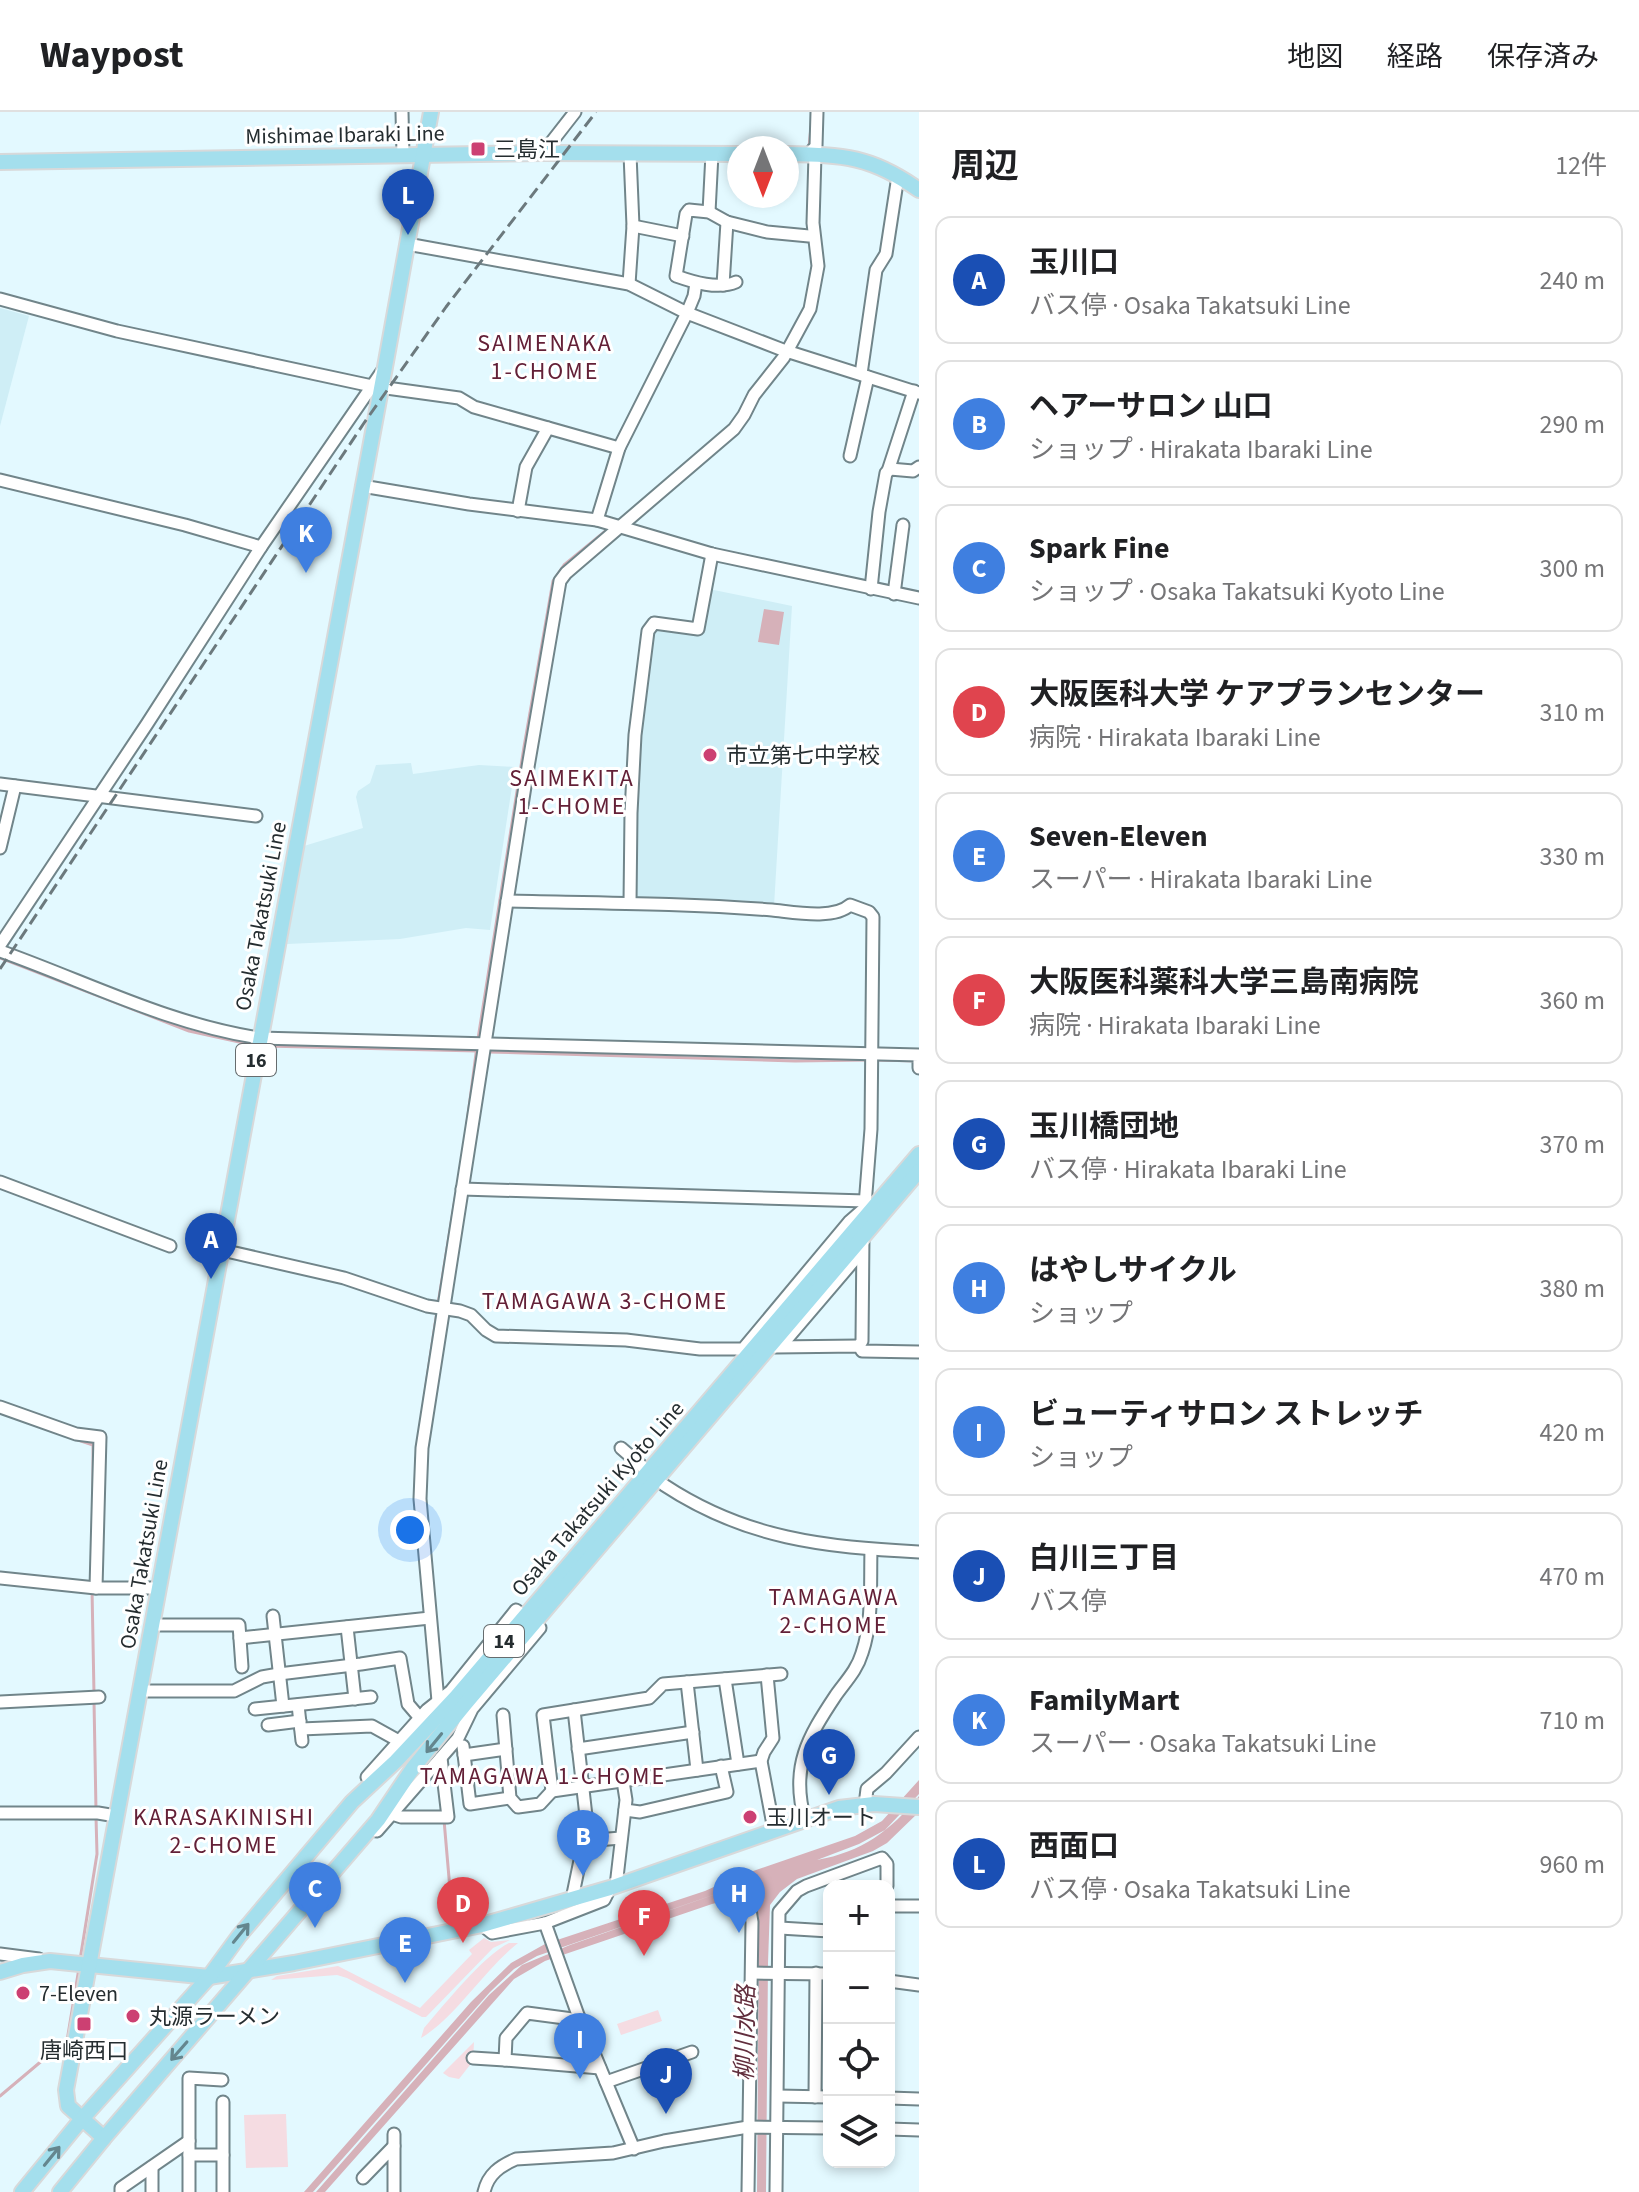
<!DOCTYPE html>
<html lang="ja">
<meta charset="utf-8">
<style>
body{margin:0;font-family:"Source Sans 3","Noto Sans JP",sans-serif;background:#f6f6f6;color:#202124}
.controls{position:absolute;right:24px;bottom:24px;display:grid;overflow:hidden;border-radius:16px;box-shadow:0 4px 12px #0003}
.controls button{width:72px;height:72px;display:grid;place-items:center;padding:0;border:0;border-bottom:2px solid #e0e0e0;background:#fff;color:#202124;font:40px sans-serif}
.compass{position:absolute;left:727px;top:24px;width:72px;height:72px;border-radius:50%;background:#fff;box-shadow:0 4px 12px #0003;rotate:180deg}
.you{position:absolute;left:410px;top:1418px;width:28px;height:28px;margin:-20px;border:6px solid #fff;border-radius:50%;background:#1a73e8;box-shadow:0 0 0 12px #1a73e833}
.badge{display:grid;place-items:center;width:52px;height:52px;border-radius:50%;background:#7c3aed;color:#fff;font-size:26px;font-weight:700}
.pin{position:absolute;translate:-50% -66px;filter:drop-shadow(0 2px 4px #0008)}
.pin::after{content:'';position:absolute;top:42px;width:28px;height:24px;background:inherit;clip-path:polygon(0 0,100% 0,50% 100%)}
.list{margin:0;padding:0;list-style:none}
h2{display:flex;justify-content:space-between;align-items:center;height:104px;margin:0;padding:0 32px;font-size:34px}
h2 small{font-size:26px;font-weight:400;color:#757577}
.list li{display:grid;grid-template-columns:52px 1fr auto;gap:24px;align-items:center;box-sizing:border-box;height:128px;margin:0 16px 16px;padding:0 16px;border:2px solid #e0e0e0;border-radius:16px}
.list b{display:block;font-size:30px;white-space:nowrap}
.list p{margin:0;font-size:26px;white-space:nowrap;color:#757577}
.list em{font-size:26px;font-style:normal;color:#757577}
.icon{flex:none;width:44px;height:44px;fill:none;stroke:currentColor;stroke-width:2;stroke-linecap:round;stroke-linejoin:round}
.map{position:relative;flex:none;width:919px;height:2080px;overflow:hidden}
header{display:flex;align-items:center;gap:48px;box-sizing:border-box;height:112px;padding:0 40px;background:#fff;border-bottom:2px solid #e0e0e0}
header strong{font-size:38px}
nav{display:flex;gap:44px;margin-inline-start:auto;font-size:28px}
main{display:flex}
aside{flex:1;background:#fff}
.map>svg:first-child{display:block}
.built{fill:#cfeef6}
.green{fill:#f5dce2}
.water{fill:#d6b1b9}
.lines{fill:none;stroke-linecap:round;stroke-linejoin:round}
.stream{stroke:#d6b1b9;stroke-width:3}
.minor-casing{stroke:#71858a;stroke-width:15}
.major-casing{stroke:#d8d9da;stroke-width:18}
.minor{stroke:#fff;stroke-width:11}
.major{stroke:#a4dfed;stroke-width:14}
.rail{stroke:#6c797d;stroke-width:3;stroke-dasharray:12 6;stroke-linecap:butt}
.oneway{stroke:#64868e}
.poi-dot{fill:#cc4072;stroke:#fff;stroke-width:3}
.labels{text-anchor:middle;stroke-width:6;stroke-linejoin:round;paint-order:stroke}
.shield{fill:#fff;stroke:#666c6e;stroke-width:2}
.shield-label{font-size:20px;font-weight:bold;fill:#252d30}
.street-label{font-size:22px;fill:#252d30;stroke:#fff}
.poi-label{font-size:22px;fill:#252d30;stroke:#fff;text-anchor:start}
.neighbourhood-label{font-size:24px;letter-spacing:2px;fill:#632037;stroke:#fff}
.water-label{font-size:24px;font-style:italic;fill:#612e3d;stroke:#fff}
</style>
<header>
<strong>Waypost</strong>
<nav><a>地図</a><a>経路</a><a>保存済み</a></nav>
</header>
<main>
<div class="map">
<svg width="919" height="2080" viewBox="0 0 919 2080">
<rect width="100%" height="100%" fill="#e3f9ff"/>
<g class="built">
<polygon points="0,196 29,204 0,314"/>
<polygon points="709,477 792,494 774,794 633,789 638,631 651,520 658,514 702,521"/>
<polygon points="411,651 413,662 479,653 515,655 490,818 466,816 400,827 287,832 304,734 363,716 356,685 358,679 370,671 376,653"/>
</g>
<g class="green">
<polygon points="484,1826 491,1830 510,1828 493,1836 426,1905 422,1905 347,1866 337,1863 271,1868 277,1864 338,1854 420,1896 472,1842 469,1838"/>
<path d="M509,1831H518C485,1857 455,1906 421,1926L424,1916C444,1893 483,1844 509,1831Z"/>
<polygon points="658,1898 662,1909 621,1923 617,1912"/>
<polygon points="474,1930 473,1949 459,1967 449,1965 443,1961"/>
<polygon points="286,2002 288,2055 246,2056 244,2003"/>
</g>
<g class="water">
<polygon points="764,497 784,500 779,533 758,530"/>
<path d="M919,1668V1682L885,1718L859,1732L817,1748C862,1740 890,1719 919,1684V1700L887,1731L873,1739L797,1767L780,1780L770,1793L768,1851L766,2080H757L759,1807L754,1781L712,1792L545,1849L514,1867L325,2080H316L489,1883L522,1853L570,1833L739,1774L537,1844L514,1857L490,1880L313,2080H304L471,1890L511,1851L545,1832L705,1779L736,1765L855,1724L882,1709Z"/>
</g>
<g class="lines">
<g class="stream">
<polyline points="809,35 811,15"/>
<polyline points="0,846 189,919 253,933"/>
<polyline points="478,927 524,635 553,469 564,453 608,417"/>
<polyline points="265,934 477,939"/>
<polyline points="489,940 795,949 869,948"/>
<polyline points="876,948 917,949"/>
<polyline points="464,1034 477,934"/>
<polyline points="438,1192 456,1081"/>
<polyline points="424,1287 437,1199"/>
<polyline points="78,1328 93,1333 93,1398"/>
<polyline points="415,1378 416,1346"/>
<polyline points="92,1477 94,1582"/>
<polyline points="94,1589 96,1698"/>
<polyline points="444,1708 453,1812"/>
<polyline points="80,1848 97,1742 96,1705"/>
<polyline points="0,1984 44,1947 65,1941 79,1856"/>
</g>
<defs>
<g id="minor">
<polyline points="402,0 403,43"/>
<polyline points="543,41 575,0"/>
<polyline points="809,42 816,34 817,0"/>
<polyline points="709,100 712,42"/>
<polyline points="633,114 683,124"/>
<polyline points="407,132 629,172 687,201 783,238 919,281"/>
<path d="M736,170C718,178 693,170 676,164L686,102L689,98L709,100L727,110L767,120L809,124"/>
<polyline points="629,172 633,114 630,42"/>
<polyline points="723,173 727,110"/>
<polyline points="0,187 117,219 372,274 459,286 474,295 619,336"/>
<polyline points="861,262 876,158 886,142 898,64"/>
<polyline points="850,344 868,265"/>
<polyline points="888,359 914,279"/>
<polyline points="0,368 185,413 261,435"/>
<polyline points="362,374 469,392 597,408 712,442 919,486"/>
<polyline points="518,399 526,355 548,316"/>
<polyline points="597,408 619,336 687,201 694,184 696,171"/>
<polyline points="871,477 879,400 886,361 890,357 913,359 919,355"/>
<polyline points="894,482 903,413"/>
<polyline points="0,672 256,704"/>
<polyline points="0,736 15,674"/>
<path d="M507,789C596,791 684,791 772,798C793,800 834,808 850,793L869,800L873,805L871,1017L864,1106"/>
<polyline points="630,791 631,701 635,623 648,519 654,511 698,517 712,442"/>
<polyline points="0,833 147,612 261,435 383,258"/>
<path d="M0,839C87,870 168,912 259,926L919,943V956"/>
<polyline points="0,1070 170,1134"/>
<polyline points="462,1077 866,1089"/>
<polyline points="222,1138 344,1166 427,1194 460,1199 471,1203 486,1218 496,1224 626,1228 700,1237 743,1237 849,1110 865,1096"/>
<polyline points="781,1234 862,1139"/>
<polyline points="859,1234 862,1229 863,1123"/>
<polyline points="775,1235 859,1234 862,1239 919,1240"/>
<polyline points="0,1295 76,1322 100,1325 96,1476 159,1476"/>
<polyline points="621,1336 644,1356"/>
<path d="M664,1373C746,1427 824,1435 919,1440"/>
<polyline points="0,1466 96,1476"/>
<polyline points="273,1504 283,1594"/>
<polyline points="152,1513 239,1513 242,1555"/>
<polyline points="347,1515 355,1587"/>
<polyline points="240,1526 430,1506"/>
<polyline points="767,1563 773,1626 764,1640 761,1649 774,1718"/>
<polyline points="725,1567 738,1652"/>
<polyline points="687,1570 697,1658"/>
<polyline points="140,1579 234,1579 262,1565 279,1562 361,1552 400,1546 408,1592 420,1606"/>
<polyline points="438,1589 420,1387 422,1336 528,655 560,469 566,461 734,317 744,303 754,283 784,245 810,197 818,154 813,111 815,43"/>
<polyline points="0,1590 99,1585"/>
<polyline points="298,1593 302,1629"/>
<polyline points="255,1597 371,1585"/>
<polyline points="574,1598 586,1704"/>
<polyline points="503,1603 510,1686 518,1695 540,1692 552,1679"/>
<polyline points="268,1613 300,1609"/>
<polyline points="301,1617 372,1614 399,1629"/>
<polyline points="463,1634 470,1692 510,1686"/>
<polyline points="578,1637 693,1620"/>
<polyline points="464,1643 506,1637"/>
<polyline points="761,1649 552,1679 543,1603 649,1586 663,1572 781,1562"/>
<polyline points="367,1665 427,1598 451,1579 516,1498 520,1501"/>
<polyline points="865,1693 867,1677 886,1661 919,1625"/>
<polyline points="625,1698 640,1700 727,1680 721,1654"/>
<polyline points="0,1701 98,1701 116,1704"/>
<polyline points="392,1702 401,1705 448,1705 441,1646"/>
<path d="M805,1708C790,1655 808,1625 836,1583C846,1569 857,1558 862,1541C873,1509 870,1472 871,1438"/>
<polyline points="377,1719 458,1626 472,1597 540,1516 537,1514"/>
<polyline points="616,1774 626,1688 623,1669"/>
<polyline points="572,1787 584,1729 621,1726"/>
<polyline points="889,1794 919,1794"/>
<polyline points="545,1811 578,1903 634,2037"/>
<polyline points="482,1813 492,1821 545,1811 604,1788 610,1776"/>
<polyline points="780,1816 829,1819"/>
<polyline points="0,1842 39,1847"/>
<polyline points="752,1861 829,1862"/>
<polyline points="889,1869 919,1873"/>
<polyline points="580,1908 527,1901 506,1926 505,1948 600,1956"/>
<polyline points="473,1946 505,1948"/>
<polyline points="606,1970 692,1940"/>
<polyline points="778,1984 829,1985"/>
<polyline points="815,1985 816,1861"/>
<polyline points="889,1986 919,1987"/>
<polyline points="223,1990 223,2080"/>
<polyline points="889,2017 919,2018"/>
<polyline points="394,2034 394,2022"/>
<polyline points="189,2043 223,2043"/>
<polyline points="152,2055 152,2080"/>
<polyline points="363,2066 394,2034 394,2080"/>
<polyline points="121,2080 121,2076 189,2029"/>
<polyline points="189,2080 189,1966 222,1968"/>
<path d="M484,2080C488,2062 500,2054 516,2047L613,2041L664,2029L748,2015L829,2016"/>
<polyline points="748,2080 752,1810 749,1791"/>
<polyline points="776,2080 779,1800 797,1779 806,1774 882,1746 887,1752 887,1774"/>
</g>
<g id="major">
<path d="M787,42C844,43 871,44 919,78"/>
<polyline points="0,50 543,41 739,42"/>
<polyline points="0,1860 23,1853 50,1849 209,1865 294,1851 482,1813 610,1776 839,1696 874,1692 919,1695"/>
<polyline points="104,2026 68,1994 66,1978 385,255 431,0"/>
<polyline points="22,2080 81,2008 209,1865 239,1824 352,1690 396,1649 456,1585 919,1042"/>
<polyline points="60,2080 104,2026 378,1708 413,1656 466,1591 919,1059"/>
</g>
</defs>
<use href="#minor" class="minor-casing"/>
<use href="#major" class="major-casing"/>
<use href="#minor" class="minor"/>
<use href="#major" class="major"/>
<polyline class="rail" points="0,857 364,311 446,195 596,0"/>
</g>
<defs><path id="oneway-shaft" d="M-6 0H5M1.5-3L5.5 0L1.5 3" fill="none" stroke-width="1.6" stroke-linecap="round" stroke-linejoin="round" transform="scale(2)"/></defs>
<g class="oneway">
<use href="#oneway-shaft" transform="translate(434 1631) rotate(129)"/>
<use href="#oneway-shaft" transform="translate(241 1821) rotate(-51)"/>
<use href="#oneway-shaft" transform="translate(179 1939) rotate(131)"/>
<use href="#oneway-shaft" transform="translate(52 2044) rotate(-51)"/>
</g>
<g class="poi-dot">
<rect x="470" y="29" width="16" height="16" rx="4"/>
<circle cx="710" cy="643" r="8"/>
<circle cx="750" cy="1705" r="8"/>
<circle cx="23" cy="1881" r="8"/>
<circle cx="133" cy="1904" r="8"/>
<rect x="76" y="1904" width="16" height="16" rx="4"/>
</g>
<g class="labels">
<g class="shield">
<rect x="236" y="932" width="40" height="32" rx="6"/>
<rect x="484" y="1513" width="40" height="32" rx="6"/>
</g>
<g class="shield-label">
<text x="256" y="955">16</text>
<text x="504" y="1536">14</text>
</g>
<g class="street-label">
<text transform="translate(345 22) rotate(-1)" y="8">Mishimae Ibaraki Line</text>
<text transform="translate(260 804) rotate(-79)" y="8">Osaka Takatsuki Line</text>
<text transform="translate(597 1386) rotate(-49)" y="8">Osaka Takatsuki Kyoto Line</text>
<text transform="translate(143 1442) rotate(-80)" y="8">Osaka Takatsuki Line</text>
</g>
<g class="poi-label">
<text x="494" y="45">三島江</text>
<text x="726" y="651">市立第七中学校</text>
<text x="766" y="1713">玉川オート</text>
<text x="39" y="1889">7-Eleven</text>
<text x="149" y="1912">丸源ラーメン</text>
<text x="84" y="1946" text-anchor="middle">唐崎西口</text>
</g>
<g class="neighbourhood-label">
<text x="545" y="239">SAIMENAKA<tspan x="545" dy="28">1-CHOME</tspan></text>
<text x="572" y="674">SAIMEKITA<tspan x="572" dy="28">1-CHOME</tspan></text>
<text x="605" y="1197">TAMAGAWA 3-CHOME</text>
<text x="834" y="1493">TAMAGAWA<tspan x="834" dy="28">2-CHOME</tspan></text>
<text x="543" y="1672">TAMAGAWA 1-CHOME</text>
<text x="224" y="1713">KARASAKINISHI<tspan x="224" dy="28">2-CHOME</tspan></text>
</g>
<g class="water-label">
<text transform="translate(745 1921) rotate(-89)" y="8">柳川水路</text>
</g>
</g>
</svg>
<div class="controls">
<button>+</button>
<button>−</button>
<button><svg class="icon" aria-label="locate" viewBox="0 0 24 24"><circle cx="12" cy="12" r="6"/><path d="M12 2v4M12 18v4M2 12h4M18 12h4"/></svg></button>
<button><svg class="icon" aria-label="layers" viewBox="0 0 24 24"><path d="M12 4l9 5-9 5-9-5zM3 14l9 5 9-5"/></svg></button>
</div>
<svg class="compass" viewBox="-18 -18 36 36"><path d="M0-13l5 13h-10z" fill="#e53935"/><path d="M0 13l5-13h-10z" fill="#757577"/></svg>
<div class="you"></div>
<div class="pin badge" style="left:211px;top:1167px;background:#1a4fb4">A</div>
<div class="pin badge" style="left:583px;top:1764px;background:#3f7fe0">B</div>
<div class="pin badge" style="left:315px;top:1816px;background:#3f7fe0">C</div>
<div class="pin badge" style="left:463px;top:1831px;background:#e0444e">D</div>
<div class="pin badge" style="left:405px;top:1871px;background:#3f7fe0">E</div>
<div class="pin badge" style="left:644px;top:1844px;background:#e0444e">F</div>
<div class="pin badge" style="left:829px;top:1683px;background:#1a4fb4">G</div>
<div class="pin badge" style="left:739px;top:1821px;background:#3f7fe0">H</div>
<div class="pin badge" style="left:580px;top:1967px;background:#3f7fe0">I</div>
<div class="pin badge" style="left:666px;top:2002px;background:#1a4fb4">J</div>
<div class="pin badge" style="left:306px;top:461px;background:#3f7fe0">K</div>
<div class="pin badge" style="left:408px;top:123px;background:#1a4fb4">L</div>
</div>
<aside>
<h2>周辺<small>12件</small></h2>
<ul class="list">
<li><span class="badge" style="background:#1a4fb4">A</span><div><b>玉川口</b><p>バス停 · Osaka Takatsuki Line</p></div><em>240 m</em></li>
<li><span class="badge" style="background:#3f7fe0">B</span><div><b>ヘアーサロン 山口</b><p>ショップ · Hirakata Ibaraki Line</p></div><em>290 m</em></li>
<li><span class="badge" style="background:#3f7fe0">C</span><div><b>Spark Fine</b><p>ショップ · Osaka Takatsuki Kyoto Line</p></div><em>300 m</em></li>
<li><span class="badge" style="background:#e0444e">D</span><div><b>大阪医科大学 ケアプランセンター</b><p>病院 · Hirakata Ibaraki Line</p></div><em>310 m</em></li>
<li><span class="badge" style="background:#3f7fe0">E</span><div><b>Seven-Eleven</b><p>スーパー · Hirakata Ibaraki Line</p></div><em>330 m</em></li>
<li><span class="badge" style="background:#e0444e">F</span><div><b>大阪医科薬科大学三島南病院</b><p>病院 · Hirakata Ibaraki Line</p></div><em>360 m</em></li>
<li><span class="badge" style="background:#1a4fb4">G</span><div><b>玉川橋団地</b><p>バス停 · Hirakata Ibaraki Line</p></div><em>370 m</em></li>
<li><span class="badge" style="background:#3f7fe0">H</span><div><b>はやしサイクル</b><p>ショップ</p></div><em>380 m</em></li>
<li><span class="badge" style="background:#3f7fe0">I</span><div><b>ビューティサロン ストレッチ</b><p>ショップ</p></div><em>420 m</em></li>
<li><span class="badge" style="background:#1a4fb4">J</span><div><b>白川三丁目</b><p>バス停</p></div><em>470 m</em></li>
<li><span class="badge" style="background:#3f7fe0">K</span><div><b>FamilyMart</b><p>スーパー · Osaka Takatsuki Line</p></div><em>710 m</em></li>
<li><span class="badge" style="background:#1a4fb4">L</span><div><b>西面口</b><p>バス停 · Osaka Takatsuki Line</p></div><em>960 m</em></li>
</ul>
</aside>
</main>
